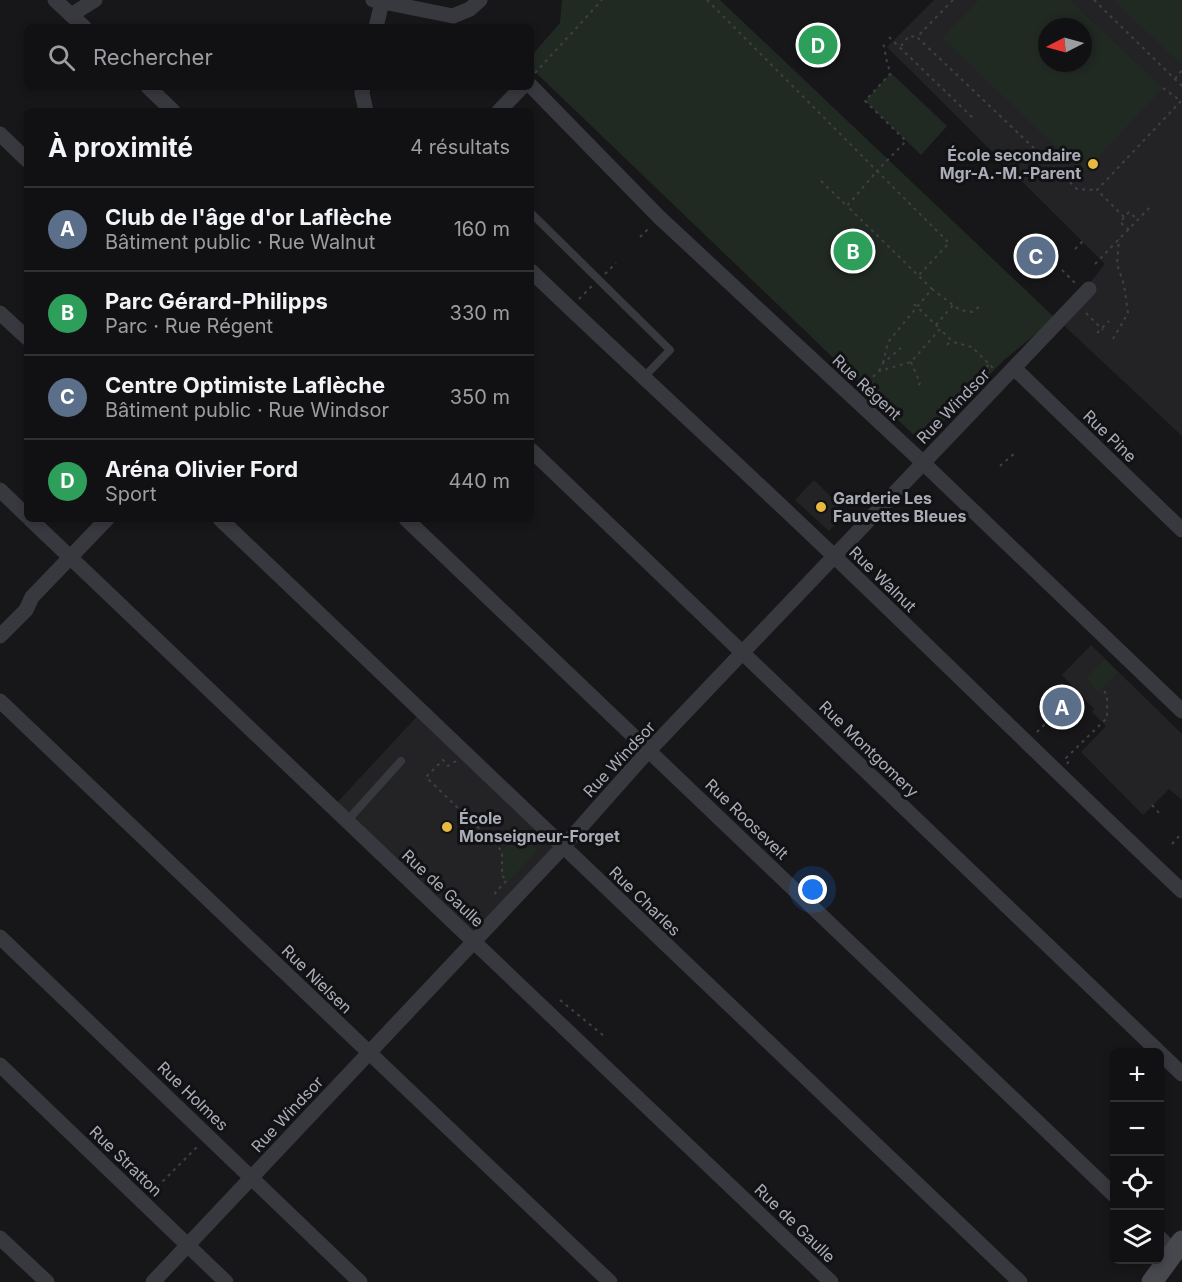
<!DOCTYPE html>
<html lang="fr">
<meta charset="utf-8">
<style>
body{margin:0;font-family:Inter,sans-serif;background:#1e1f21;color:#f1f3f6}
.controls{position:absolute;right:18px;bottom:18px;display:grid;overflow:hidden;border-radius:9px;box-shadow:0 3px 9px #0003}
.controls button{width:54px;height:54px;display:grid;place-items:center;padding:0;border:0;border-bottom:2px solid #303133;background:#111113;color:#f1f3f6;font:30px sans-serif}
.compass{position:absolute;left:1038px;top:18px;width:54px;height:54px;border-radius:50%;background:#111113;box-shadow:0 3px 9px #0003;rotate:264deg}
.you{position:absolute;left:813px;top:890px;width:21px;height:21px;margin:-15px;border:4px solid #fff;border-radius:50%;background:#1a73e8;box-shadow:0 0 0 9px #1a73e833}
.badge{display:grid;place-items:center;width:39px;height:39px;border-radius:50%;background:#db2777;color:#fff;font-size:20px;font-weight:700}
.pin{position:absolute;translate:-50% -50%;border:3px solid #fff;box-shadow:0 2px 6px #0006}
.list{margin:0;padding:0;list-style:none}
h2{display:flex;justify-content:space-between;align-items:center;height:78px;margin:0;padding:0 24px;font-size:26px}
h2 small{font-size:20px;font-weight:400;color:#9c9da0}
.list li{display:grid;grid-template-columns:39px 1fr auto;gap:18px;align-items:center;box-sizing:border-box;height:84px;padding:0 24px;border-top:2px solid #303133}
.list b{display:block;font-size:22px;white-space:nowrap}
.list p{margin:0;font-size:20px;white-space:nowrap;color:#9c9da0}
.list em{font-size:20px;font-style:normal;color:#9c9da0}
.icon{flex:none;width:33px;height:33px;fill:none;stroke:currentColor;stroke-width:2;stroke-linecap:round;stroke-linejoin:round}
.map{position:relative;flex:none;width:1182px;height:1282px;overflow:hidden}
.search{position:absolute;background:#111113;box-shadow:0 3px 9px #0003;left:24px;top:24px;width:510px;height:66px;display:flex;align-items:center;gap:15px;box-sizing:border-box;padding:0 21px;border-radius:9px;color:#9c9da0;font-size:22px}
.panel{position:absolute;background:#111113;box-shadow:0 3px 9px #0003;left:24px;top:108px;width:510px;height:414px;border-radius:9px}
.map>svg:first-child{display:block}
.built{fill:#232326;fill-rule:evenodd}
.green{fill:#212923;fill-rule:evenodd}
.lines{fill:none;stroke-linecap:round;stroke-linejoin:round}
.path{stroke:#3e4045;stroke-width:2;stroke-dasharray:3 4.5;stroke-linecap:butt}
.service{stroke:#38393e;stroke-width:8}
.minor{stroke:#38393e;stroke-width:15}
.secondary{stroke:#46484e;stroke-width:21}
.poi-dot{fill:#e8b940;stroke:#121214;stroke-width:2}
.labels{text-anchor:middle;stroke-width:6;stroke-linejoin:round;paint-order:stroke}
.poi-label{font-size:16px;font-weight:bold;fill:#aaadb8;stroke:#121214;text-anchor:start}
.street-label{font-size:16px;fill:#aaadb8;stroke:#121214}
</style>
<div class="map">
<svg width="1182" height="1282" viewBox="0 0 1182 1282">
<rect width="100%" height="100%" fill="#171719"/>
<g class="built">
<path d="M934,0H1182V436L1059,321L1105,264L887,47ZM1047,27H1083V63H1047Z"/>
<polygon points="814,480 847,513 829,531 795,500"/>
<polygon points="1091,645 1182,734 1182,800 1169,789 1143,815 1081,752 1106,726 1092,712 1094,709 1062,675"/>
<polygon points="421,712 563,847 473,941 332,808"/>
</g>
<g class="green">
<polygon points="562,0 720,0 1055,318 1003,361 922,443 531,68 531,56 560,23"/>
<path d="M979,0H1070L1163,88L1083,173L942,38ZM1047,27H1083V63H1047Z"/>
<polygon points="1113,0 1182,0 1182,65"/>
<polygon points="891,73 947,126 921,155 865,101"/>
<polygon points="1105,659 1118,672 1098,692 1086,678"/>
<polygon points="518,831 538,850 508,882 502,876 502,851"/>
</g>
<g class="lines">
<g class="path">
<path d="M707,0L877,171L906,141L865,101L891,73C886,64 886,53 883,43"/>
<polyline points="953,0 917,37 1077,189 1097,190"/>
<polyline points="1094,0 1182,86"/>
<polyline points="889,37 974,119"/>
<polyline points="901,46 909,36 917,37"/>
<polyline points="535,73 602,0"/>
<polyline points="1175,79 1182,70"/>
<polyline points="1163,88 1181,101"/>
<polyline points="821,181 847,206"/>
<polyline points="1124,217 1097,190 1182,100"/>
<polyline points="1129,230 1120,222 1129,212 1137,219"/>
<polyline points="640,237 650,227"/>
<polyline points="1075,249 1084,240"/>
<polyline points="1095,264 1152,205"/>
<polyline points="1062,270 1075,283"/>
<polyline points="605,274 616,263"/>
<polyline points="932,289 953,305"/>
<polyline points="579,299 592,286"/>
<polyline points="914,304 940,329"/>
<polyline points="1086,313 1103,330"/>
<polyline points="936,325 953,305 960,310 972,312 980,306"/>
<polyline points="1097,333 1109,321"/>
<polyline points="1113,339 1128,313 1124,285 1117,264 1119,239"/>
<polyline points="947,345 951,340"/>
<polyline points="911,362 920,383 916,389"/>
<polyline points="883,363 888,342 932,289 847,206 877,171 949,243 918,276"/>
<polyline points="879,371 883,363 901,348"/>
<polyline points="982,373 989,364"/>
<polyline points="867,383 878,393"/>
<polyline points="862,387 879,371 911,362 940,329 953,342 972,347 994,369"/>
<polyline points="1000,466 1016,452"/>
<polyline points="842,518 847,524"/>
<polyline points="1037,732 1052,717"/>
<polyline points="456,761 448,766 443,760 426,777 502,851 502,876 507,880 495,893 497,895"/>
<polyline points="1067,764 1069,761 1066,758 1107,718 1107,695 1102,688"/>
<polyline points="1152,805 1160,814"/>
<polyline points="1172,844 1182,833"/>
<polyline points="452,901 461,892"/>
<polyline points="560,1000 604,1036"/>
<polyline points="152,1192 199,1145"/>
</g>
<g class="service">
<polyline points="531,213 670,350 643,378"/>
<polyline points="347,821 401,761"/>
</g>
<g class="minor">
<polyline points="55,0 84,27"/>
<polyline points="373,0 453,16 470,9 480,0"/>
<polyline points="71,15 95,0"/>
<polyline points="376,27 382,2"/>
<polyline points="531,86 659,217 916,456 1182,711"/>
<polyline points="148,87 173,111"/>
<polyline points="363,87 362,93 366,111"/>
<polyline points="499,111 522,87"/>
<polyline points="0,134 27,160"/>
<path d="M531,271C631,367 735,461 835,557C951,668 1065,781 1182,891"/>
<polyline points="0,313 27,338"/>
<polyline points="1014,368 1182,530"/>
<polyline points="531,450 1182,1074"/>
<polyline points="0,490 27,516"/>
<polyline points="30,519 831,1282"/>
<polyline points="220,519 1020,1282"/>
<polyline points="406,519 1114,1195"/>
<polyline points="0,636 26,610 32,597 107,519"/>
<polyline points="0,701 610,1282"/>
<polyline points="0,937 360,1282"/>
<polyline points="0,1065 226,1282"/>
<polyline points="0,1238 47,1282"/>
<polyline points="1160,1238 1174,1252"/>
<polyline points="153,1282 563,847 641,759 1089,289"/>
</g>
<polyline class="secondary" points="1152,1282 1182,1241"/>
</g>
<g class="poi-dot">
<circle cx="1093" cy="164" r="6"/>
<circle cx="821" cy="507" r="6"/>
<circle cx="447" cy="827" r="6"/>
</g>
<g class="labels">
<g class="poi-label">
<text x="1081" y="161" text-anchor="end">École secondaire<tspan x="1081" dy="18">Mgr-A.-M.-Parent</tspan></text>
<text x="833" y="504">Garderie Les<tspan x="833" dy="18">Fauvettes Bleues</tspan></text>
<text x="459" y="824">École<tspan x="459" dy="18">Monseigneur-Forget</tspan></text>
</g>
<g class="street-label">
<text transform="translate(867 387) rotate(43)" y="6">Rue Régent</text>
<text transform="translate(953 406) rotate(-46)" y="6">Rue Windsor</text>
<text transform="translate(1110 436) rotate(44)" y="6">Rue Pine</text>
<text transform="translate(883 579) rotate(44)" y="6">Rue Walnut</text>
<text transform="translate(869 749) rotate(44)" y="6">Rue Montgomery</text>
<text transform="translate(619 759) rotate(-47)" y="6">Rue Windsor</text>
<text transform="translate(747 819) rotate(44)" y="6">Rue Roosevelt</text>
<text transform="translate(443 888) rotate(43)" y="6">Rue de Gaulle</text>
<text transform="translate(645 901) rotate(44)" y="6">Rue Charles</text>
<text transform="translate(317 979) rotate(44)" y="6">Rue Nielsen</text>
<text transform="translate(193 1096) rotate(44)" y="6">Rue Holmes</text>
<text transform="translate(287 1114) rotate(-47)" y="6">Rue Windsor</text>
<text transform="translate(126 1161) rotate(44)" y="6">Rue Stratton</text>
<text transform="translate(795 1223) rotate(44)" y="6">Rue de Gaulle</text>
</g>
</g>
</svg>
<div class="controls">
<button>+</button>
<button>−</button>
<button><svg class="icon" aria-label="locate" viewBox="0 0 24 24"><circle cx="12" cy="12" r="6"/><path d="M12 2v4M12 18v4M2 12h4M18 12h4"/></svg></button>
<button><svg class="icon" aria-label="layers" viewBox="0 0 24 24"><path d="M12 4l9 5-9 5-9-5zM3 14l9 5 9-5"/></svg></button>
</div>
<svg class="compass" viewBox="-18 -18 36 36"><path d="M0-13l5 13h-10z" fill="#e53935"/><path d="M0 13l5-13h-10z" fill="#9c9da0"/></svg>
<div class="you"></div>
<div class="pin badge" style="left:1062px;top:707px;background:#5c6f8a">A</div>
<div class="pin badge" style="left:853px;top:251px;background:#2e9e5b">B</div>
<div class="pin badge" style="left:1036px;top:256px;background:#5c6f8a">C</div>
<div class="pin badge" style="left:818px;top:45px;background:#2e9e5b">D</div>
<div class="search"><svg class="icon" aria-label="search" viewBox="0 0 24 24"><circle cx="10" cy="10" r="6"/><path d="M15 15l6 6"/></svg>Rechercher</div>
<section class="panel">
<h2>À proximité<small>4 résultats</small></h2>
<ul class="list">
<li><span class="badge" style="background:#5c6f8a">A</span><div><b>Club de l'âge d'or Laflèche</b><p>Bâtiment public · Rue Walnut</p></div><em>160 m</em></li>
<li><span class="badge" style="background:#2e9e5b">B</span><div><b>Parc Gérard-Philipps</b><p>Parc · Rue Régent</p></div><em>330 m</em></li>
<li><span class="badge" style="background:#5c6f8a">C</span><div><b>Centre Optimiste Laflèche</b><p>Bâtiment public · Rue Windsor</p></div><em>350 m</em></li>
<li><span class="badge" style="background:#2e9e5b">D</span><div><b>Aréna Olivier Ford</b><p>Sport</p></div><em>440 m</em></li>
</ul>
</section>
</div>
